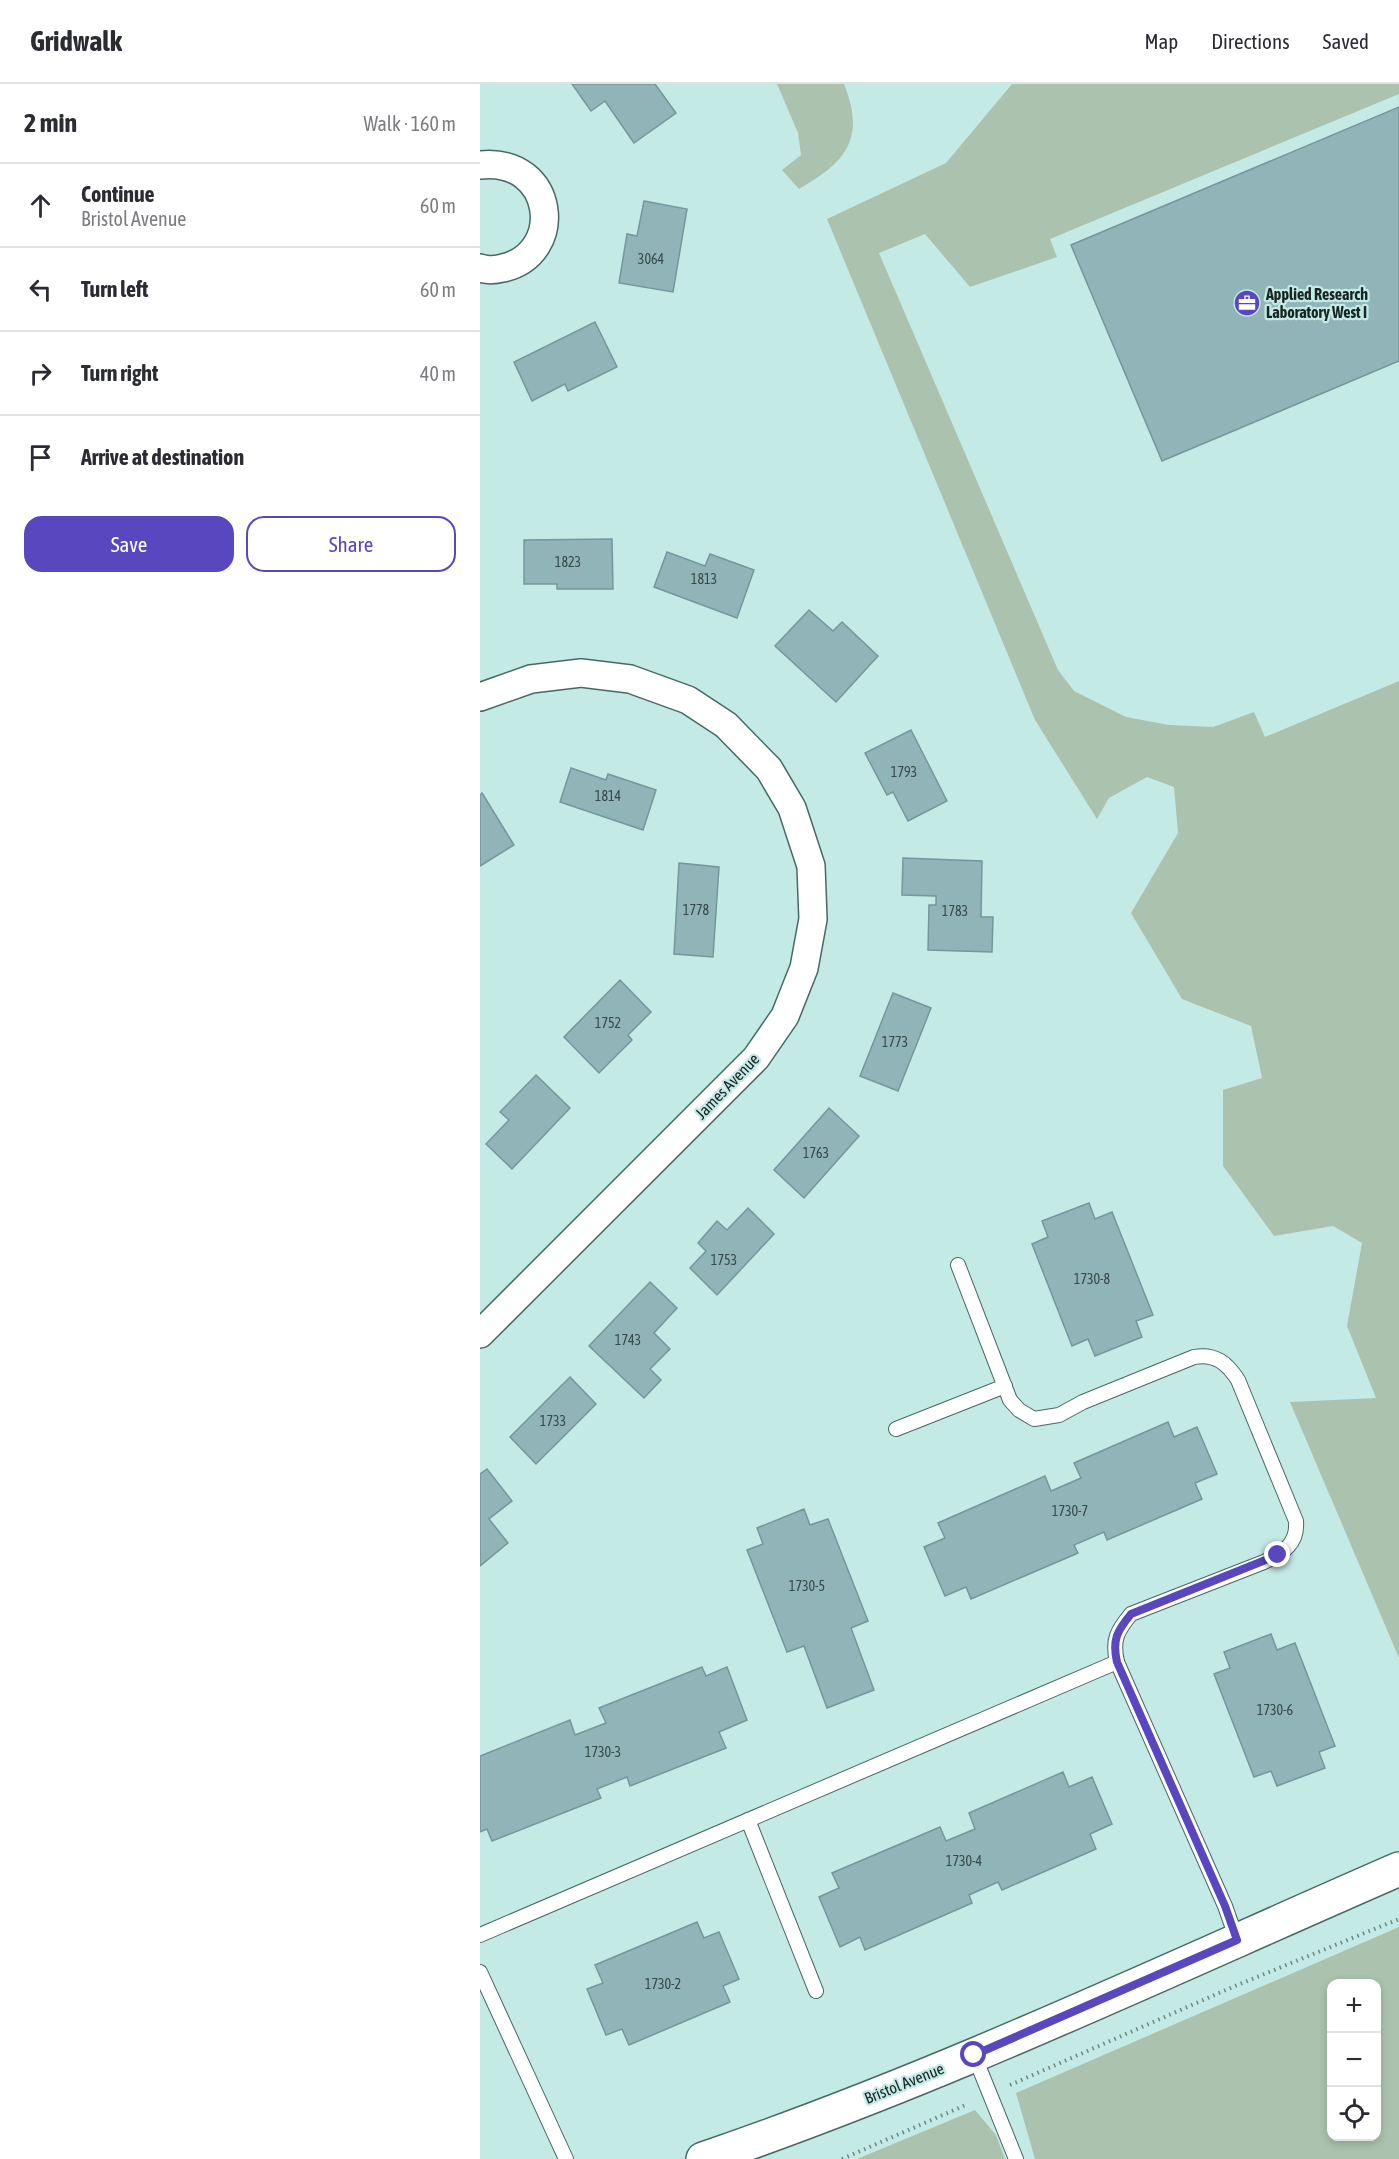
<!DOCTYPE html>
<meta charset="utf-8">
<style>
body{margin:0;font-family:"Asap Condensed",sans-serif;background:#f2f2f3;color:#2b2b33}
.controls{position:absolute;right:18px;bottom:18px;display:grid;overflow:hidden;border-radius:12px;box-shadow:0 3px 9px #0003}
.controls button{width:54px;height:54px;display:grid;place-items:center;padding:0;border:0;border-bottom:2px solid #e1e1e2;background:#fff;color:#2b2b33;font:30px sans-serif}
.stop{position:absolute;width:18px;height:18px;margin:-14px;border:4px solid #5847bf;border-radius:50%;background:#fff}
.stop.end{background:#5847bf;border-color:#fff;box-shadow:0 2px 6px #0008}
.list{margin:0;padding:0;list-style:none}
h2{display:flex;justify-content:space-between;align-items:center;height:78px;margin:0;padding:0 24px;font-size:26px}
h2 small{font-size:20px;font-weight:400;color:#7c7c81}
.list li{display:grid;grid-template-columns:39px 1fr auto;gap:18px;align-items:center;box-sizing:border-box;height:84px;padding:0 24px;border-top:2px solid #e1e1e2}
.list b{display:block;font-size:22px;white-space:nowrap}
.list p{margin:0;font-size:20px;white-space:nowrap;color:#7c7c81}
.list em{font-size:20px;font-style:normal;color:#7c7c81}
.actions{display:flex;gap:12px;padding:18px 24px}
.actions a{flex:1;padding:14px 0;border:2px solid #5847bf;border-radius:18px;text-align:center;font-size:21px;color:#5847bf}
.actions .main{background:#5847bf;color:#fff}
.icon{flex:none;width:33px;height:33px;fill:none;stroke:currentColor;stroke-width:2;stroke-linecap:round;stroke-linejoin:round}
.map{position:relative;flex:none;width:919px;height:2075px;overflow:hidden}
header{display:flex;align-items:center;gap:36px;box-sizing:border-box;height:84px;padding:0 30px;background:#fff;border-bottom:2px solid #e1e1e2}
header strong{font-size:28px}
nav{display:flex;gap:33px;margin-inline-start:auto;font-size:21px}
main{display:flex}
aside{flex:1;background:#fff}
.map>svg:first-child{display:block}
.green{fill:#abc3ae;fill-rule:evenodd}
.building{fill:#90b4b8;stroke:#74979c;stroke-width:1.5}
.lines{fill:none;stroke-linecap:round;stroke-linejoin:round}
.lane-casing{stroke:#476965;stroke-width:16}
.street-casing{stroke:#476965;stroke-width:30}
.secondary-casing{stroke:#476965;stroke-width:36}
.path{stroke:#6d8784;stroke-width:4;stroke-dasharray:1.5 4.5;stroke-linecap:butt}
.lane{stroke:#fff;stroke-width:14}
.street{stroke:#fff;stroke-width:27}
.secondary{stroke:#fff;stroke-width:33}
.route{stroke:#5847bf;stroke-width:8}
.labels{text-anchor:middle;stroke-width:4.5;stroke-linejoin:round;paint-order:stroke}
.number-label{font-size:14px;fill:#354949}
.poi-label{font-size:16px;font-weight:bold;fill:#172524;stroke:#c4eae5;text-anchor:start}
.street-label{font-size:16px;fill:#172524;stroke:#c4eae5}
</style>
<header>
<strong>Gridwalk</strong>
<nav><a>Map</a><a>Directions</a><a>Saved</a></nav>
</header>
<main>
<aside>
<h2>2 min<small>Walk · 160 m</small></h2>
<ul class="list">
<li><svg class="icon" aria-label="ahead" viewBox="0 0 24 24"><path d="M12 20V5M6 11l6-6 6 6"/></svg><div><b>Continue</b><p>Bristol Avenue</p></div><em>60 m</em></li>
<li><svg class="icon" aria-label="left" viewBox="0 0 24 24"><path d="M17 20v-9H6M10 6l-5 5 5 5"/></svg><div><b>Turn left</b></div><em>60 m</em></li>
<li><svg class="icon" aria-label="right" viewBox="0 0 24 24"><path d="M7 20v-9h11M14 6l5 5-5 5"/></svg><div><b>Turn right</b></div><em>40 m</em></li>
<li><svg class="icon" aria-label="arrive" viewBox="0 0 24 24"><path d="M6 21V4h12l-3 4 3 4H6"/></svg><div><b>Arrive at destination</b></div></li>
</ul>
<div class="actions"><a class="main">Save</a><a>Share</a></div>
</aside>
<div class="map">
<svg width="919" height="2075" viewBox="0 0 919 2075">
<rect width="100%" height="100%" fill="#c4eae5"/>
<g class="green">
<path d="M297,0H364C386,55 366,78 319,105L302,86L321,71L318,49Z"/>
<polygon points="532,0 919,0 919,10 570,155 577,173 490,203 445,150 399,169 578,586 594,607 646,633 689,641 733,643 774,628 785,653 919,597 919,1574 810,1318 896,1314 867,1242 882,1159 853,1142 794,1152 743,1082 743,1006 782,994 771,942 702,915 651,829 698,749 694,703 667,693 629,714 617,735 555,636 347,135 466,79"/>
<path d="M919,1843V2075H555L536,2009ZM852,1900H896V2052H852Z"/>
<polygon points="495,2026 516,2051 525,2075 377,2075"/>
</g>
<g class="building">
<polygon points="92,0 175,0 196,29 154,59 125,17 111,27"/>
<polygon points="919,23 919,277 682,377 591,161"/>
<polygon points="164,117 207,125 193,208 139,199 147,150 157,152"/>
<polygon points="115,238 137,283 88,307 85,300 52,317 34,278"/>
<polygon points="132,455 133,505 77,505 77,500 44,500 44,456"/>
<polygon points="187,468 225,482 230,470 274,486 257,534 174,503"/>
<polygon points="329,526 353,547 362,538 398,572 356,618 295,562"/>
<polygon points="431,646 467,717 428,737 413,708 407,711 385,669"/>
<polygon points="91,684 126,696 128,690 176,706 163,746 80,718"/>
<polygon points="2,709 34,761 0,782 0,711"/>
<polygon points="423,774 502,777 501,833 513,833 512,868 448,866 449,821 456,821 456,812 422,811"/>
<polygon points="199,779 239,783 233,873 194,870"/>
<polygon points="140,896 171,928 148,951 152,956 119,989 84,953"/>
<polygon points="413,909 451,924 418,1007 380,992"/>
<polygon points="56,991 90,1024 32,1085 6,1060 29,1036 20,1028"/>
<polygon points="349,1024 379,1052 324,1114 294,1086"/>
<polygon points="609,1119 615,1135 632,1128 673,1231 656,1237 662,1253 615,1272 608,1255 592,1262 552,1160 568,1153 562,1137"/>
<polygon points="268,1124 294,1150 237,1211 210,1184 226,1167 218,1159 237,1137 247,1146"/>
<polygon points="170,1198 197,1224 174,1249 190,1265 170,1285 181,1296 164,1314 109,1262"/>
<polygon points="90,1293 116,1320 56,1380 30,1353"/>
<polygon points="688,1338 694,1353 717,1343 737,1390 715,1399 722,1415 627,1456 624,1448 594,1461 598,1469 491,1515 486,1503 465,1512 444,1463 465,1454 458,1439 565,1392 571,1407 601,1394 594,1379"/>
<polygon points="7,1385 32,1417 9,1435 28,1459 0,1482 0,1390"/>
<polygon points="324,1425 330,1441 348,1435 388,1537 371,1544 394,1606 347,1624 324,1562 307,1568 267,1466 283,1460 277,1444"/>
<polygon points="791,1550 797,1566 815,1559 855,1662 839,1668 845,1684 797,1702 791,1687 774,1693 734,1590 750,1584 744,1568"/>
<polygon points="222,1583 226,1592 247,1583 267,1636 239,1648 246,1664 150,1702 147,1693 117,1705 121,1714 12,1757 7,1745 0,1748 0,1672 90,1636 95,1651 126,1639 119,1624"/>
<polygon points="583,1688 589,1703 612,1693 632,1740 610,1750 616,1765 522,1806 518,1798 489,1811 492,1819 385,1866 380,1853 360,1863 339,1813 359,1804 352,1789 460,1743 466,1757 495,1745 489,1729"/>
<polygon points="217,1838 224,1854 239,1848 259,1895 243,1902 250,1918 149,1961 142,1945 126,1951 107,1905 123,1899 115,1881"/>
</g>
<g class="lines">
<defs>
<g id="lane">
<path d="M478,1181L530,1316L539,1326L554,1335L579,1331L603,1318L714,1273C735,1269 747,1279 758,1296L816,1437C818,1460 803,1469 784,1478L651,1530C637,1547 632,1556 637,1578L745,1822L757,1856"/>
<polyline points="416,1345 525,1302"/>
<polyline points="268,1736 336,1907"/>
<polyline points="0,1851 637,1578"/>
<polyline points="0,1888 86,2075"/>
<polyline points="494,1971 536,2075"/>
</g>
<g id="street">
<path d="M0,81C76,73 86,170 23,184C15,186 8,187 0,184"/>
<polyline points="0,613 51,595 101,589 150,595 208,616 246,641 289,685 312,724 331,782 333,835 324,884 305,932 276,974 0,1250"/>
</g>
<path id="secondary" d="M223,2075C461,1994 689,1885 919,1785"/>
</defs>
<use href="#lane" class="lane-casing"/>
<use href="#street" class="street-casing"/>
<use href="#secondary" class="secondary-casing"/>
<g class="path">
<polyline points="530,2001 755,1902 919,1835"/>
<polyline points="362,2075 488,2020"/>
</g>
<use href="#lane" class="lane"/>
<use href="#street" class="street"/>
<use href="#secondary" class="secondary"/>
</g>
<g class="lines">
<path class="route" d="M494,1971L757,1856L745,1822L637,1578C632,1556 637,1547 651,1530L798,1471"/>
</g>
<defs>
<symbol id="office-disc" viewBox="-11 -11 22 22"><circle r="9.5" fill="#5847bf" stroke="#c4eae5"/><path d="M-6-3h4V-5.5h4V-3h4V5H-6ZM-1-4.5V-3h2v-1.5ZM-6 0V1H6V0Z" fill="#fff"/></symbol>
</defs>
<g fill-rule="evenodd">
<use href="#office-disc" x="752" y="204" width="30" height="30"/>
</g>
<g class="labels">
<g class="number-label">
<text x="171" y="180">3064</text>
<text x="88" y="483">1823</text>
<text x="224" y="500">1813</text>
<text x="424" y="693">1793</text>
<text x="128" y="717">1814</text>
<text x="216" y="831">1778</text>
<text x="475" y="832">1783</text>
<text x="128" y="944">1752</text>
<text x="415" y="963">1773</text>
<text x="336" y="1074">1763</text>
<text x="244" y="1181">1753</text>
<text x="612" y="1200">1730-8</text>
<text x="148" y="1261">1743</text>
<text x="73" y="1342">1733</text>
<text x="590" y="1432">1730-7</text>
<text x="327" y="1507">1730-5</text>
<text x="795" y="1631">1730-6</text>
<text x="123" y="1673">1730-3</text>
<text x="484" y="1782">1730-4</text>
<text x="183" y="1905">1730-2</text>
</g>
<g class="poi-label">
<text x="786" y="216">Applied Research<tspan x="786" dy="18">Laboratory West I</tspan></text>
</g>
<g class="street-label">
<text transform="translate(247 1002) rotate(-46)" y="6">James Avenue</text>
<text transform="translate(424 1999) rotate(-22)" y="6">Bristol Avenue</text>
</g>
</g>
</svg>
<div class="controls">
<button>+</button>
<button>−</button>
<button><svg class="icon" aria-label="locate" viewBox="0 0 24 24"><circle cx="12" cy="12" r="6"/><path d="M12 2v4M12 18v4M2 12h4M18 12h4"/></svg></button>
</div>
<div class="stop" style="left:494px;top:1971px"></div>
<div class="stop end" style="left:798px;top:1471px"></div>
</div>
</main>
